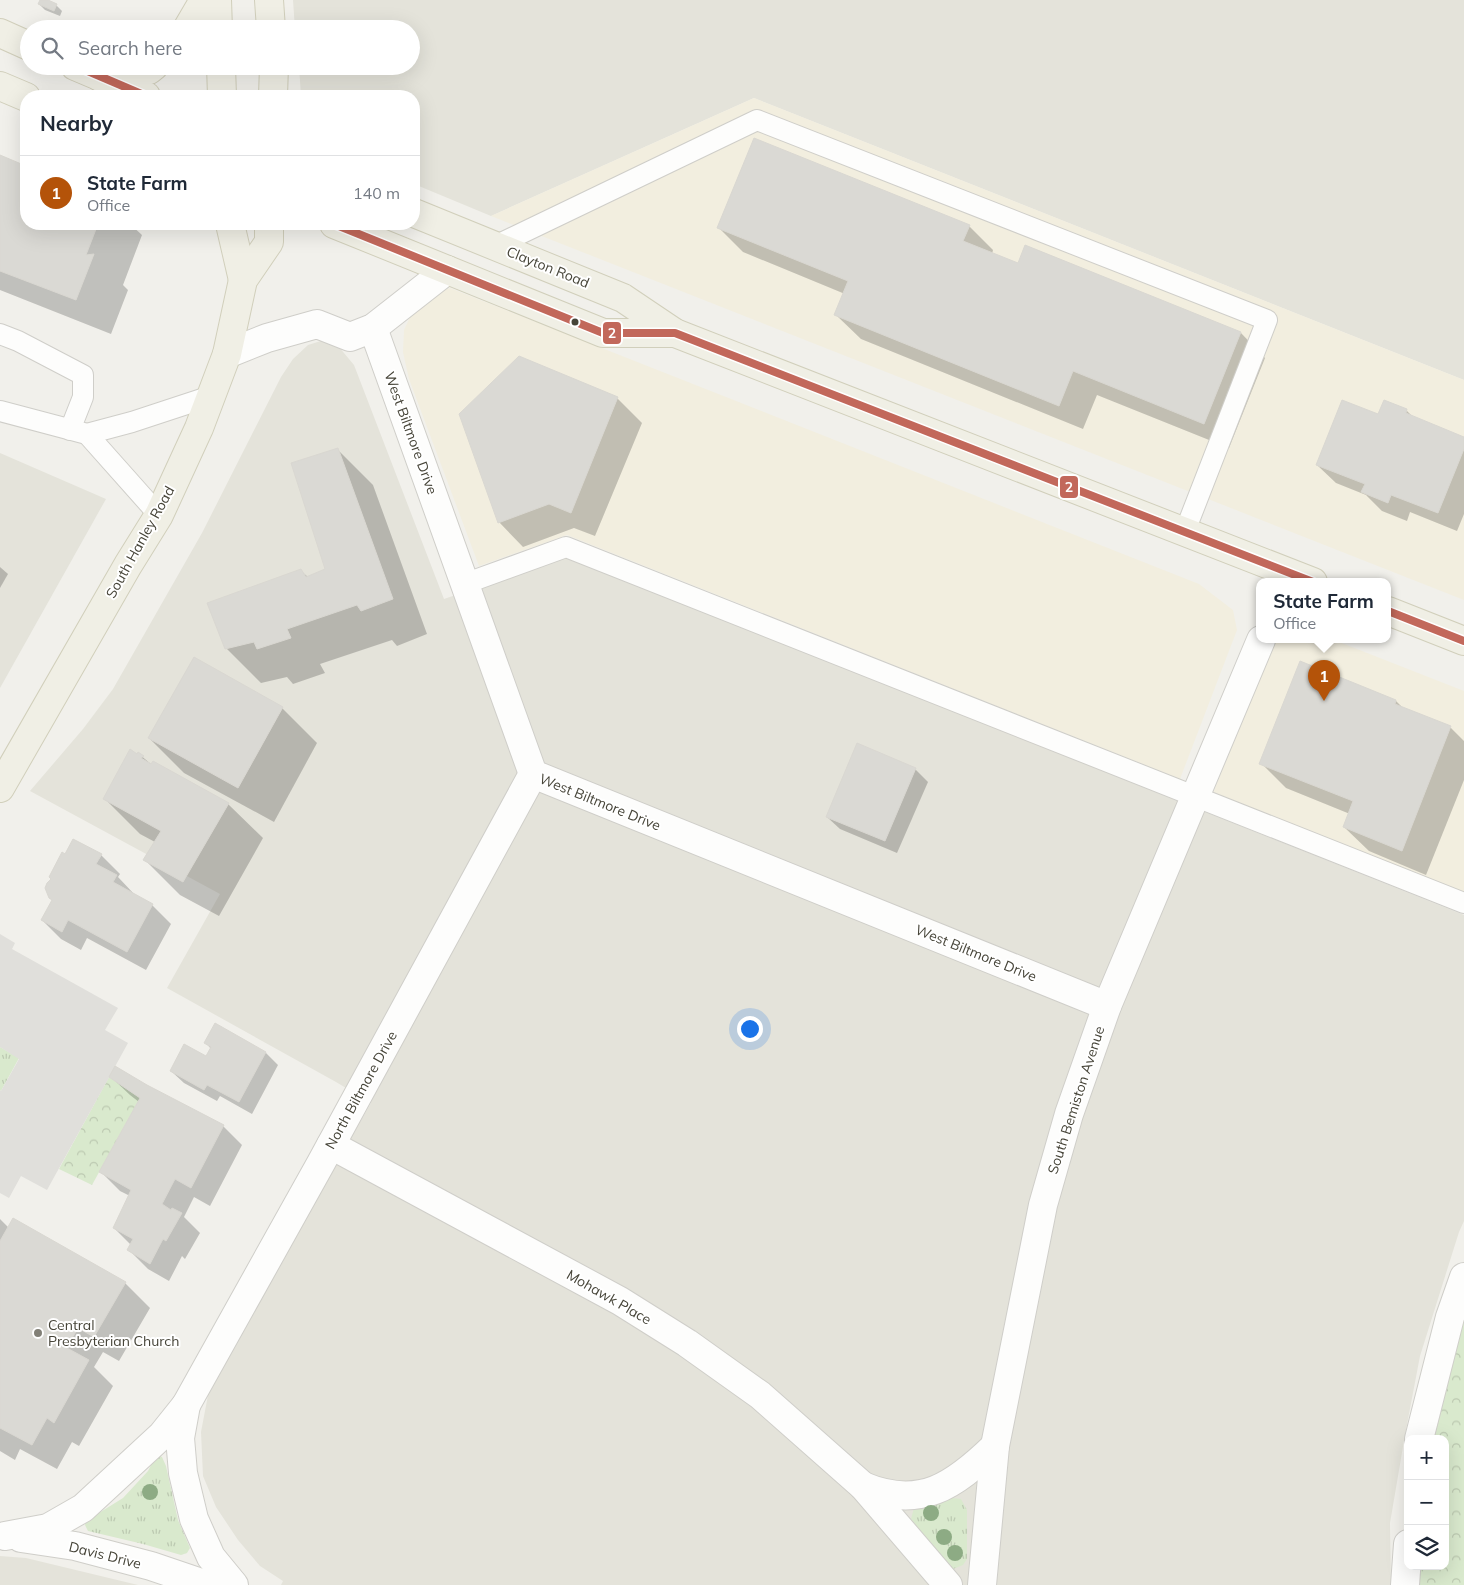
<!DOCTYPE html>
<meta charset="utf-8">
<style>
body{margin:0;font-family:Mulish,sans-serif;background:#f6f6f7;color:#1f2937}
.controls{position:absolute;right:15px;bottom:15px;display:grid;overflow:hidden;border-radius:10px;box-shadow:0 5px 20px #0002}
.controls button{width:45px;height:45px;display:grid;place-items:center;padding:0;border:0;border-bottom:1px solid #e0e1e3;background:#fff;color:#1f2937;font:25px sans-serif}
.you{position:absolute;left:749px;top:1028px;width:18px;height:18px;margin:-12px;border:4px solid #fff;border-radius:50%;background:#1a73e8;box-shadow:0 0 0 8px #1a73e833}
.badge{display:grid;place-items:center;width:32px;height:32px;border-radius:50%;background:#b45309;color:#fff;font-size:16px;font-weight:700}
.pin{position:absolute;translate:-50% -41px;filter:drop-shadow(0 1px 2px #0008)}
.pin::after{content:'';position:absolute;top:26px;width:18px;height:15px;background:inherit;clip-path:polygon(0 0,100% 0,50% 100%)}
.popup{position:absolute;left:1256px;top:578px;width:135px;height:65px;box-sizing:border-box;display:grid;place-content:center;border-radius:10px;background:#fff;filter:drop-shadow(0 1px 4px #0005);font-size:16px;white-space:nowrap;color:#747a83}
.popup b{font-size:19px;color:#1f2937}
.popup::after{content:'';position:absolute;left:50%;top:100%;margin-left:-10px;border:10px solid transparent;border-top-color:#fff}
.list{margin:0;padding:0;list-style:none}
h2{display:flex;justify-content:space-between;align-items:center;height:65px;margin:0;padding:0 20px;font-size:21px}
h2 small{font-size:16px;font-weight:400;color:#747a83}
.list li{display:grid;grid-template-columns:32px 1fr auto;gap:15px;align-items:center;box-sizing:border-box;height:75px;padding:0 20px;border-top:1px solid #e0e1e3}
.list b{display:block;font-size:19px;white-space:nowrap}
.list p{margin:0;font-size:16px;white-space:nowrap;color:#747a83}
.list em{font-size:16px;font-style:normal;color:#747a83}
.icon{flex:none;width:28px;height:28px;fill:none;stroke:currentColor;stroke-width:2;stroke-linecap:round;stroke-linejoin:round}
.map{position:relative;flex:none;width:1464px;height:1585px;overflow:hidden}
.search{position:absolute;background:#fff;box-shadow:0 5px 20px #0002;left:20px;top:20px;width:400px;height:55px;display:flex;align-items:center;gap:12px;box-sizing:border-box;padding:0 18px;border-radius:28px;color:#747a83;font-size:19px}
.panel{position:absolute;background:#fff;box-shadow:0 5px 20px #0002;left:20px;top:90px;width:400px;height:140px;border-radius:20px}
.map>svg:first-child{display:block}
.residential{fill:#e4e3da}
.commercial{fill:#f2eedf}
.grass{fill:url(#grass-tufts)}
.park{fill:url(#park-crowns)}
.parking{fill:#e0dfdb}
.shadow{fill:#0003}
.building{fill:#dad9d4;stroke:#d9d7d1}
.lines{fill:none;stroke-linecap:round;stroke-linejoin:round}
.service-casing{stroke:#cfcec9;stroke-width:22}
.minor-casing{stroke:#cfcec9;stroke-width:30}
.primary-casing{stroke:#d1cfbb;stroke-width:30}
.service{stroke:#fdfdfc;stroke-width:20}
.minor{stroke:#fdfdfc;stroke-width:28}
.primary{stroke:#f0efe5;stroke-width:28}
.bus-1-casing{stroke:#fff;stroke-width:11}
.bus-1{stroke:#c2685b;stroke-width:8}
.tree{fill:#8dab84}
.bus-dot{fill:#464438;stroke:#fff;stroke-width:2}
.poi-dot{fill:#828077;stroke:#fff;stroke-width:2}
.labels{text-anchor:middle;stroke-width:4;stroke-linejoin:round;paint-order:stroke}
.street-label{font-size:14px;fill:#464438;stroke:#fff}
.poi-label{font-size:14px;fill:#464438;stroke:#fff;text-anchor:start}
.line-badge{stroke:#fff;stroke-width:2}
.badge-label{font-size:14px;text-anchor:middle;font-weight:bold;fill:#fff}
</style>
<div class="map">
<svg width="1464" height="1585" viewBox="0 0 1464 1585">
<defs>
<pattern id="grass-tufts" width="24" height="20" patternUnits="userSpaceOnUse" patternTransform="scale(1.25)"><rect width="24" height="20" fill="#d9e9cd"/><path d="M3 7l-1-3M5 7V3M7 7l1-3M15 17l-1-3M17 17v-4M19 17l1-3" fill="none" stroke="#bcc9b1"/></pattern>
<pattern id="park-crowns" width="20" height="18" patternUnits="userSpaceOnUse" patternTransform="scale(1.25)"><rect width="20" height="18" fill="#d9e9cd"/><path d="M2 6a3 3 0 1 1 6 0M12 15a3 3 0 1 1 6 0" fill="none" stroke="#bcc9b1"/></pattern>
</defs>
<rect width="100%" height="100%" fill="#f1f0eb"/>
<g class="residential">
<polygon points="293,0 1464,0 1464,380 754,98 491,216 414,184 414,96 301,96 299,66 411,66 411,29 295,29"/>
<polygon points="324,340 339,347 354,365 444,599 566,557 1464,915 1464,1221 1459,1232 1420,1356 1405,1435 1390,1523 1391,1585 281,1585 283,1581 260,1566 238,1540 216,1507 203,1476 201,1432 209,1390 227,1353 371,1103 336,1082 167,988 220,894 30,791 83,729 113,689 202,533 281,377 293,359 308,345"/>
<polygon points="0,453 106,499 0,688"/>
<polygon points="0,1556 26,1558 138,1585 0,1585"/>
</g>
<g class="commercial">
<polygon points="754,98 1464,380 1464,600 491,216"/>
<polygon points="450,288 1199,584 1233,610 1237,630 1180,779 567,535 479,566 409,379 403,352 404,330 414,309 433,294"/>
<polygon points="1279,640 1334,640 1464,691 1464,893 1213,793 1266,661 1274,644"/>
</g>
<g class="grass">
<polygon points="0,1047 19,1058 1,1091 0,1090"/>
<polygon points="160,1456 162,1457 166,1466 178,1520 190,1548 187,1553 181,1555 143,1544 88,1531 85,1525 86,1521 123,1498 148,1471 154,1459"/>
<polygon points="952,1498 961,1499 967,1510 967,1559 963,1565 953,1569 948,1566 911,1519 914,1508"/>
</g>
<g class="park">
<polygon points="109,1077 140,1098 92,1185 59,1169"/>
<polygon points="1464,1277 1464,1585 1405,1585 1408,1566 1445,1566 1445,1439 1419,1439"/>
</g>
<polygon class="parking" points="0,934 15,943 12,949 118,1008 105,1030 128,1043 47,1190 21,1176 9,1198 0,1193 0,1090 1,1091 19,1059 0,1047"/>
<g class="shadow">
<polygon points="41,0 56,5 62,11 60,16 45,10 39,4"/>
<polygon points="0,156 26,167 26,224 130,224 142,235 123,285 128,290 111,334 0,290"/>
<polygon points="969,226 993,250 992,254 1018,265 1026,246 1241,333 1265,358 1229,448 1097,395 1083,429 861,339 836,315 845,294 743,252 719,228"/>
<polygon points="617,398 642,423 595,536 574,528 523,547 499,522"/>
<polygon points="1406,410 1414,418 1464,438 1464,514 1457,531 1410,512 1407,521 1382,511 1366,495 1336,483 1317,465 1379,416"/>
<polygon points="338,450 373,485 427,634 397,646 392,640 320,664 325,673 293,684 287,677 261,683 226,648 301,571 308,577 327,570"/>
<polygon points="0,567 8,574 0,588"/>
<polygon points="194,658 282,708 317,743 274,822 184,773 149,738"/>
<polygon points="1396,701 1404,709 1451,728 1464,741 1464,780 1426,875 1369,851 1344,827 1350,814 1286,788 1261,763"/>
<polygon points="139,754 152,765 228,804 263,838 219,916 180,895 145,860 155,842 140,834 105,799"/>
<polygon points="915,769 928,782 897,853 840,829 827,817"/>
<polygon points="101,855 120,874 118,877 135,895 152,905 171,924 146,970 87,938 81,950 61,939 42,920"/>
<polygon points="216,1025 266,1053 278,1065 252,1114 220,1096 217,1101 184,1083 171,1071 206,1057 211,1049 206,1043"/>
<polygon points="111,1077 146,1086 223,1126 242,1145 210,1206 194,1197 184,1217 200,1233 185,1259 182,1256 169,1281 148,1269 129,1250 131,1245 114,1228 130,1196 120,1191 101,1172 139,1102 130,1095"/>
<polygon points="0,1219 9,1228 125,1283 150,1308 119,1361 103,1352 94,1367 113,1386 79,1446 72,1442 57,1469 20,1449 15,1460 0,1451"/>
</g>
<g class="building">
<polygon points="40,0 48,0 57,4 54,11 38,4"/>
<polygon points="754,138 970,225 963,241 1018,263 1025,245 1241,332 1204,424 1073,371 1059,406 834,315 848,281 717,228"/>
<polygon points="0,155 26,166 26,224 98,224 86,255 94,254 76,300 0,271"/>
<polygon points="519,356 618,397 571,513 549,504 498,523 459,414"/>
<polygon points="1342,400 1378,414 1384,400 1407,409 1406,413 1464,437 1464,449 1438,513 1391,495 1388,503 1361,492 1365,484 1316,465"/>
<polygon points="338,448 393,599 361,611 357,605 287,629 291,638 257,649 254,642 225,649 207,603 301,569 306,577 325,569 291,463"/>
<polygon points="194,657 283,707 238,788 148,738"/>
<polygon points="1300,661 1396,700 1395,704 1451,726 1402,851 1343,827 1353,801 1259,764"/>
<polygon points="857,743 916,768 885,841 826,817"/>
<polygon points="130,749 137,754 138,752 144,756 141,758 151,764 153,761 229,803 183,882 143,860 161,831 103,799"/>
<polygon points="73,839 102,854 96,864 117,875 113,882 153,904 127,952 68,920 62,932 41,920 52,900 49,898 45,888 47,883 51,879 49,877 62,852 65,854"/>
<polygon points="215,1023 266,1052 239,1102 207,1085 204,1090 170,1071 184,1044 206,1056 211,1047 204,1043"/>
<polygon points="115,1066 147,1085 224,1125 191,1188 175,1179 162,1204 171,1210 172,1208 182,1213 166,1241 163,1239 150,1264 127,1250 133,1239 113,1228 131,1190 99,1172 140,1098 109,1077"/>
<polygon points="13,1218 126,1282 94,1337 78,1328 71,1340 67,1348 89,1360 54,1423 47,1418 32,1445 0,1428 0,1241"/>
</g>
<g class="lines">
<defs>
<g id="service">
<polyline points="495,246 757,120 1267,320 1185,531"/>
<polyline points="0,334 18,341 83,375 83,397 70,430"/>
<polyline points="0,411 87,434 132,422 211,396"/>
<polyline points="87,434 159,515"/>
<polyline points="464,584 566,547 1464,903"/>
</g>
<g id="minor">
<polyline points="373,328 533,774 1107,1006"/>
<polyline points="227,354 267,338 317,324 350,337 373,328 447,270"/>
<polyline points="331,1145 620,1301 687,1343 760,1395 863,1486 948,1585"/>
<polyline points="186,1405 180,1438 183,1473 194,1519 211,1557 234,1585"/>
<polyline points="1419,1439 1450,1317 1464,1277"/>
<path d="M863,1486C920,1510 954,1486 995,1446"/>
<polyline points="5,1536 48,1528 83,1508 162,1435 186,1405 321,1163 533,774"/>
<polyline points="21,1538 75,1546 151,1566 207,1585"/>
<polyline points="982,1585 995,1446 1043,1205 1069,1114 1107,1006 1261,640"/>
<polyline points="1405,1585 1408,1544"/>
</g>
<g id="primary">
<polyline points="217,0 218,29"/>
<polyline points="269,0 271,29"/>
<polyline points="187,29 204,0"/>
<polyline points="0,33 29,46"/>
<polyline points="75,66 146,96"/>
<polyline points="221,66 222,96"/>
<polyline points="100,77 149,70 154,66"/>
<polyline points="0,86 26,97"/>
<polyline points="273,96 274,66"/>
<polyline points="414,213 623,298 675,333 1313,582"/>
<polyline points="230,224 243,280"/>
<polyline points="334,224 603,333 675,333"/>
<polyline points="1388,611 1464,641"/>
<polyline points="0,788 128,565 159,515 199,428 227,354 243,280 269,242 269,224"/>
</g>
</defs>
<use href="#service" class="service-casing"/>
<use href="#minor" class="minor-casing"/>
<use href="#primary" class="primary-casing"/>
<use href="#service" class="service"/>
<use href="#minor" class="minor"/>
<use href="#primary" class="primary"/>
<defs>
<g id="bus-1">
<polyline points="76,66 146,96"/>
<polyline points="334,224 603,333 675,333 1313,582"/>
<polyline points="1388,611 1464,641"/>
</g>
</defs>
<use href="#bus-1" class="bus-1-casing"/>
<use href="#bus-1" class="bus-1"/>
</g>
<g class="tree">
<circle cx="150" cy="1492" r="8"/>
<circle cx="931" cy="1513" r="8"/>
<circle cx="944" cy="1537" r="8"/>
<circle cx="955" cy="1553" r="8"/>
</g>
<circle class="bus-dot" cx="575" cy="322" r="4.5"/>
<circle class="poi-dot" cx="38" cy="1333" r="5"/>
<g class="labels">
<g class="street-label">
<text transform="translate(548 267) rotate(22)" y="5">Clayton Road</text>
<text transform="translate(411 433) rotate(70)" y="5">West Biltmore Drive</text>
<text transform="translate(140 542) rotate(-61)" y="5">South Hanley Road</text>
<text transform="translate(600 802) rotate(22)" y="5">West Biltmore Drive</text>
<text transform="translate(976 953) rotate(22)" y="5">West Biltmore Drive</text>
<text transform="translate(361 1090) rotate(-61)" y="5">North Biltmore Drive</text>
<text transform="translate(1076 1100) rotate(-72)" y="5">South Bemiston Avenue</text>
<text transform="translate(609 1297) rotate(30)" y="5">Mohawk Place</text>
<text transform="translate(105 1555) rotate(14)" y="5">Davis Drive</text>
</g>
<g class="poi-label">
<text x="48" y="1330">Central<tspan x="48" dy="16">Presbyterian Church</tspan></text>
</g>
</g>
<g class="line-badge">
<rect x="602" y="321" width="20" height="24" rx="5" fill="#c2685b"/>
<rect x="1059" y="475" width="20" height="24" rx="5" fill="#c2685b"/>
</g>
<g class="badge-label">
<text x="612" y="338">2</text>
<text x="1069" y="492">2</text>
</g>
</svg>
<div class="controls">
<button>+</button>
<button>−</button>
<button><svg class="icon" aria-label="layers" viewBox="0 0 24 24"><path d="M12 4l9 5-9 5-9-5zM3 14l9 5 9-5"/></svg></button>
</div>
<div class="you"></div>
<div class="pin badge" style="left:1324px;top:701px">1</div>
<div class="popup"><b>State Farm</b>Office</div>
<div class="search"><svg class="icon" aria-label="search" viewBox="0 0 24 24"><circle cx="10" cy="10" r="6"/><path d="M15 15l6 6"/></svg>Search here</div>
<section class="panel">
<h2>Nearby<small></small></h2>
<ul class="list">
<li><span class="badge">1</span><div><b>State Farm</b><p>Office</p></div><em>140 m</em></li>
</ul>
</section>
</div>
